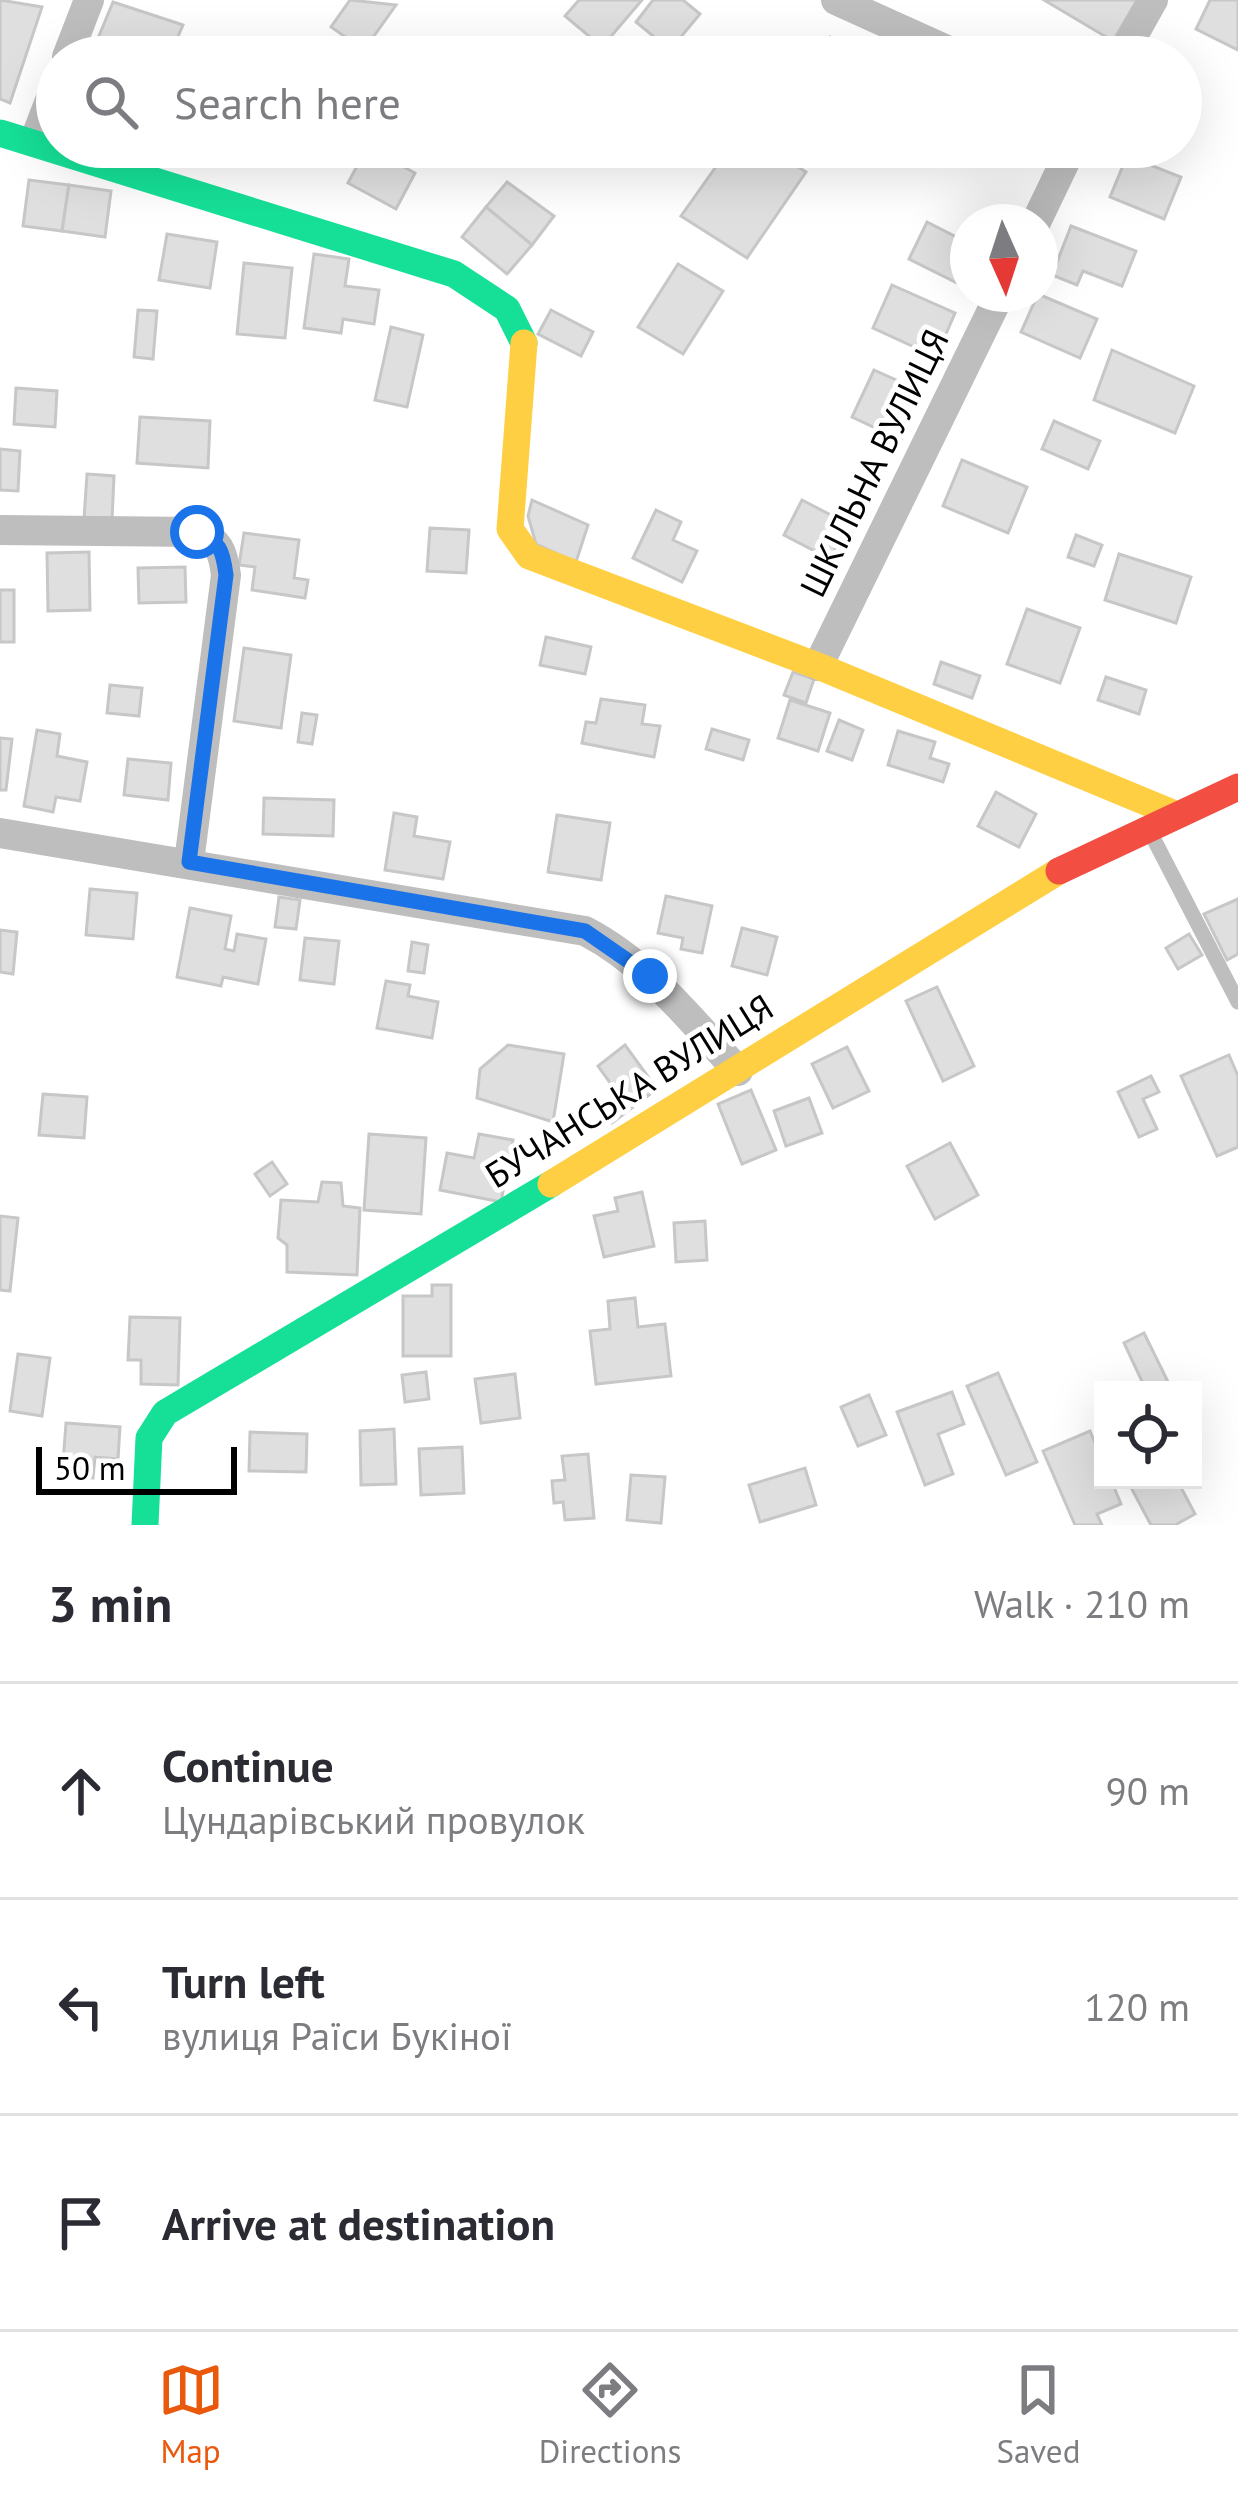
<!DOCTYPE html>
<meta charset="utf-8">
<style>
body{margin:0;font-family:"PT Sans",sans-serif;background:#f2f2f3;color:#2b2b33}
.controls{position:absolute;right:36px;bottom:36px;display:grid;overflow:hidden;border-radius:0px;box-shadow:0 12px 48px #0002}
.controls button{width:108px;height:108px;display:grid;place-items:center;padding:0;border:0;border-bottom:3px solid #e1e1e2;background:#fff;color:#2b2b33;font:60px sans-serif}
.compass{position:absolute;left:950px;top:204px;width:108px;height:108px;border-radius:50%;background:#fff;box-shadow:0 12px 48px #0002;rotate:177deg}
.scale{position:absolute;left:36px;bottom:30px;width:201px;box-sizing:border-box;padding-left:12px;border:6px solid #000;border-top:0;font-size:33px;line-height:42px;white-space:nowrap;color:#000;-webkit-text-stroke:9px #fff;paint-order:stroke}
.stop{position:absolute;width:36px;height:36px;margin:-27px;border:9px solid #1a73e8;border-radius:50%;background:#fff}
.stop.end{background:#1a73e8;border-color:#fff;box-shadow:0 3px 12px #0008}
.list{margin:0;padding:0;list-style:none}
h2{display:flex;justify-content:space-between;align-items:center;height:156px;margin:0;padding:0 48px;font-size:51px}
h2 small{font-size:39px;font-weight:400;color:#7c7c81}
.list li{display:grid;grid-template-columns:78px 1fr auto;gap:36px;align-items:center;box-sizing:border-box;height:216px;padding:0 48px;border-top:3px solid #e1e1e2}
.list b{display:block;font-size:45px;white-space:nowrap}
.list p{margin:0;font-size:39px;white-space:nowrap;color:#7c7c81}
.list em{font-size:39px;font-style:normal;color:#7c7c81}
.icon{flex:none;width:66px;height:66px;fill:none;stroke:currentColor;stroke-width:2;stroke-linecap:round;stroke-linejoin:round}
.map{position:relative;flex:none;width:1238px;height:1525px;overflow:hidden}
.search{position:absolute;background:#fff;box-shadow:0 12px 48px #0002;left:36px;right:36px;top:36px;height:132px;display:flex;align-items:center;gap:30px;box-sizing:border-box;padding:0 42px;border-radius:66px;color:#7c7c81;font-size:45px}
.sheet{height:804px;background:#fff}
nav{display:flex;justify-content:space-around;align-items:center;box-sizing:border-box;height:168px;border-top:3px solid #e1e1e2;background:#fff;font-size:33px;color:#7c7c81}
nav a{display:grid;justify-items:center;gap:6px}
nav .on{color:#ea580c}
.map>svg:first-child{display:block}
.building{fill:#dfdfdf;stroke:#c7c7c7;stroke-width:3}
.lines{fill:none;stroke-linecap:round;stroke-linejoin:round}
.lane{stroke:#bebebe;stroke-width:15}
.street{stroke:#bebebe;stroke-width:30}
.fast{stroke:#16e098;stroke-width:27}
.slow{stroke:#ffcf43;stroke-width:27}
.jam{stroke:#f24e42;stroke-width:27}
.route{stroke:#1a73e8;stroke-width:15}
.labels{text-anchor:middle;stroke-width:10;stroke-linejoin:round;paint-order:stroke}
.street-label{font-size:36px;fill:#000;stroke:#fff}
</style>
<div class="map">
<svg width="1238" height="1525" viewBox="0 0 1238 1525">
<rect width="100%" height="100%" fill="#fff"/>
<g class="building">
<polygon points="0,0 42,7 10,103 0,99"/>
<polygon points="350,0 396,5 364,50 331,27"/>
<polygon points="579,0 642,0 602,47 565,16"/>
<polygon points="653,0 683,0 700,14 670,50 636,22"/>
<polygon points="1044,0 1137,0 1113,41"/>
<polygon points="1210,0 1238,0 1238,50 1196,29"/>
<polygon points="113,2 183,25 169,57 136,57 96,43"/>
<polygon points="830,37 857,50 854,57 821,57"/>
<polygon points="391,38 414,50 411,57 382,56"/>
<polygon points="367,147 415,173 396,209 348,183"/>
<polygon points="730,147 766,147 806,172 747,258 681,216"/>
<polygon points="1127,156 1181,177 1164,219 1110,197"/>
<polygon points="29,180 69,185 62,231 23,226"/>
<polygon points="507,182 554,216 532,245 486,207"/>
<polygon points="69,185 111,191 105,237 62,231"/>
<polygon points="486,207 532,245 507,274 462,237"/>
<polygon points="927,222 968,243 965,287 909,259"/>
<polygon points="1071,226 1136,251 1122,286 1083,271 1077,285 1052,275"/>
<polygon points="167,234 217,242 210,288 159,280"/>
<polygon points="314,254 349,259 345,286 379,290 374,324 343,319 341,333 304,328"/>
<polygon points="244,263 292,268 285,338 237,334"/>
<polygon points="678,264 723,291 683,354 638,327"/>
<polygon points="892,285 955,313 936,357 873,328"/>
<polygon points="1038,294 1097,319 1080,358 1021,332"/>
<polygon points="138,310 157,311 153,359 134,357"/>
<polygon points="551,310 593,332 581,356 538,334"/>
<polygon points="391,327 423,335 407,407 375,400"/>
<polygon points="1112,350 1194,386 1175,433 1094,400"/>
<polygon points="874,370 914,388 901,416 910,421 901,440 852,417"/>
<polygon points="16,388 57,391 55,427 14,424"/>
<polygon points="140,417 210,421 208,468 137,463"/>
<polygon points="1054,421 1100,441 1088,469 1042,449"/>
<polygon points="0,449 20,451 18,491 0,490"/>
<polygon points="962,460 1027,487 1008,533 943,506"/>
<polygon points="87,474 114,476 112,520 84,519"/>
<polygon points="532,500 588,525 576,562 536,544 528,516"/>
<polygon points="802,500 848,524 830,559 784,535"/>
<polygon points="656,510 681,522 673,540 697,551 682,582 633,558"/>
<polygon points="430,528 469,530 466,573 427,571"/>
<polygon points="244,533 299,540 294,578 308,580 305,598 252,590 255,567 239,565"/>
<polygon points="1076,535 1102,545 1094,566 1068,557"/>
<polygon points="89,552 90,610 48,611 47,553"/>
<polygon points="1119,554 1191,577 1176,623 1105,600"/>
<polygon points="185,567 186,602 139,603 138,568"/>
<rect x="0" y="590" width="14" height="52"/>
<polygon points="1027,609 1080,628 1060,683 1007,664"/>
<polygon points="546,637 591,647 585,674 540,665"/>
<polygon points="244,648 291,655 281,728 234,721"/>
<polygon points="941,662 980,676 972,698 934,684"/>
<polygon points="793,672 814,679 806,703 784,695"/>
<polygon points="1106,677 1146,690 1139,714 1098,700"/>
<polygon points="110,685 142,688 139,716 107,713"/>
<polygon points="601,699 645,705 642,724 660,726 654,757 582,743 586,722 596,723"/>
<polygon points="790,700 830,713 818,751 778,738"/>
<polygon points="302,713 317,715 312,744 298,742"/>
<polygon points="839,720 863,730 852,760 827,751"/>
<polygon points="712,729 749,740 743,760 706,749"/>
<polygon points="37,730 60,734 57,756 87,762 80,801 56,797 53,812 24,806"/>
<polygon points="898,731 935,742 930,758 949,764 943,782 888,765"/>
<polygon points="0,738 12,739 6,790 0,790"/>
<polygon points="128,759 171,763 168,800 124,795"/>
<polygon points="996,792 1036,814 1019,847 978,826"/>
<polygon points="264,798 334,800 333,836 263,834"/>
<polygon points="394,813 417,817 414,836 450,842 443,879 385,870"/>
<polygon points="557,815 610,823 601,880 548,872"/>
<polygon points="90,889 137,893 133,939 86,935"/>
<polygon points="666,896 712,906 702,953 681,949 683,938 658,933"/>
<polygon points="279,897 300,900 296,929 275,927"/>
<polygon points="1238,899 1238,954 1227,960 1204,914"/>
<polygon points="190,908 231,916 225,949 234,951 237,934 266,939 258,984 223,977 221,986 177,977"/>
<polygon points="742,928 777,937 767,975 732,966"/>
<polygon points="0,930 17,932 13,974 0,972"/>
<polygon points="1189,934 1202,955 1178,969 1166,948"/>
<polygon points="305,938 339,941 334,984 300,980"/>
<polygon points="412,942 428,945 424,973 408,971"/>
<polygon points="386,981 410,985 408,996 438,1002 432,1038 377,1028"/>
<polygon points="937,987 974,1066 943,1081 906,1001"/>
<polygon points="508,1045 564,1054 553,1122 477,1098 480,1069"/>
<polygon points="625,1045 657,1089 612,1123 600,1107 618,1094 598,1066"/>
<polygon points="847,1047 869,1091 833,1108 812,1064"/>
<polygon points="1229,1055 1238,1076 1238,1147 1217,1156 1181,1076"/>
<polygon points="1151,1076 1159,1092 1143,1099 1157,1129 1139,1137 1118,1092"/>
<polygon points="751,1090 776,1150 742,1164 718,1104"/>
<polygon points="43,1094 87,1097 84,1138 39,1135"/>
<polygon points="809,1098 822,1133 786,1146 774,1111"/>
<polygon points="369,1134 426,1138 421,1214 364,1210"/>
<polygon points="479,1134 513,1140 501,1202 440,1190 447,1153 474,1158"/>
<polygon points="950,1143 978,1195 935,1219 907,1166"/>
<polygon points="272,1162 287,1184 270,1196 255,1174"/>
<polygon points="322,1182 341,1183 343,1206 360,1208 357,1275 287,1272 287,1245 278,1238 281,1200 318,1202"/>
<polygon points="642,1192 654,1246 604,1257 594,1216 618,1211 615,1198"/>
<polygon points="0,1216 18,1218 10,1291 0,1290"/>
<polygon points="705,1221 707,1260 676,1262 674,1223"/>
<polygon points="432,1285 451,1285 451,1356 403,1356 403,1296 432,1296"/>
<polygon points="635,1298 638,1327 665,1324 671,1376 596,1384 590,1331 610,1329 608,1301"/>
<polygon points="130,1317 180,1318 178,1385 141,1384 141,1360 128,1360"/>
<polygon points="1144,1333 1172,1390 1146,1390 1124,1343"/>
<polygon points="18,1354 50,1358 42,1416 10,1411"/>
<polygon points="426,1372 429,1399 405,1402 402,1375"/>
<polygon points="998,1373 1037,1462 1006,1475 967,1386"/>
<polygon points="515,1374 520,1418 481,1423 475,1379"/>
<polygon points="952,1392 964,1424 938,1434 953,1474 925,1485 897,1412"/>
<polygon points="869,1395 886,1435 858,1446 841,1407"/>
<polygon points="66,1423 120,1427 118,1459 95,1457 93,1478 62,1476"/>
<polygon points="394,1429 396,1484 361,1485 360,1431"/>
<polygon points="1090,1431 1103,1462 1103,1480 1111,1480 1121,1504 1097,1514 1102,1525 1075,1525 1043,1451"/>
<polygon points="250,1432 307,1434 306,1472 249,1471"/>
<polygon points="462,1447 464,1493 421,1495 419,1449"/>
<polygon points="588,1454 594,1518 565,1520 563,1502 554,1503 552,1481 565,1480 562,1456"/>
<polygon points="805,1468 816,1505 760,1522 749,1485"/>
<polygon points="631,1475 665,1477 661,1523 627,1520"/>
<polygon points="1127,1480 1177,1480 1195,1514 1175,1525 1151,1525"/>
</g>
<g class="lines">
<polyline class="lane" points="1148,828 1238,1002"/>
<g class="street">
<polyline points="836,0 962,57"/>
<polyline points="67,57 89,0"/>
<polyline points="1121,57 1153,0"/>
<polyline points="34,142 57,82"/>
<polyline points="1036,222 1072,147"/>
<path d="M0,530L197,532C219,541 223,551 226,575L189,862"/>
<polyline points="818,666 1000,294"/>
<path d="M0,833L585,931C647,963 691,1020 738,1071"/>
</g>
<g class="fast">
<polyline points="0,133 454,274 507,309 524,343"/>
<polyline points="145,1525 149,1438 165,1413 551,1184"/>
</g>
<g class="slow">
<polyline points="524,343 510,529 529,556 818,666 1170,812"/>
<polyline points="551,1184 1059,871"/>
</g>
<polyline class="jam" points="1059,871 1238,787"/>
</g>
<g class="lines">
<path class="route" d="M197,532C220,541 223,551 226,575L189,862L585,931L650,976"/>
</g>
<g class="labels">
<g class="street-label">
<text transform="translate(874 463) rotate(-64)" y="13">ШКІЛЬНА ВУЛИЦЯ</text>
<text transform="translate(629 1091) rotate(-32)" y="13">БУЧАНСЬКА ВУЛИЦЯ</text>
</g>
</g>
</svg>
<div class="controls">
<button><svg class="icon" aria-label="locate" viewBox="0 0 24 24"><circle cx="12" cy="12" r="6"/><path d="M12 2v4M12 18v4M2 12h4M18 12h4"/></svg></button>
</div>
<svg class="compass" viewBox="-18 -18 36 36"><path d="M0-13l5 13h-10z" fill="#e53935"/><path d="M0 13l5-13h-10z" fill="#7c7c81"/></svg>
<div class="scale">50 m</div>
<div class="stop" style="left:197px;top:532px"></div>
<div class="stop end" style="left:650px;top:976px"></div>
<div class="search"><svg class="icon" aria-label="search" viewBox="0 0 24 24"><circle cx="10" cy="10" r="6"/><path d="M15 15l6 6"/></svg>Search here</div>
</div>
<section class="sheet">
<h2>3 min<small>Walk · 210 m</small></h2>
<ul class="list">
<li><svg class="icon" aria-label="ahead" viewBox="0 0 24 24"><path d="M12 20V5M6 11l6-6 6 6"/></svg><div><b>Continue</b><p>Цундарівський провулок</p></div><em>90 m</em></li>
<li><svg class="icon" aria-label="left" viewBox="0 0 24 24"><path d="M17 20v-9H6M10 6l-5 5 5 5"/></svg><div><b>Turn left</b><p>вулиця Раїси Букіної</p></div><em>120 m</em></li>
<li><svg class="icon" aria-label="arrive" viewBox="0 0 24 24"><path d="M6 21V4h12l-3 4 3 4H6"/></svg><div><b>Arrive at destination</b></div></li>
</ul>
</section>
<nav>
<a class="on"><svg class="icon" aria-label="map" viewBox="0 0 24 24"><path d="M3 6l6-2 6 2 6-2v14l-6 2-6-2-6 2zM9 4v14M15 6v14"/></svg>Map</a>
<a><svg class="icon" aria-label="directions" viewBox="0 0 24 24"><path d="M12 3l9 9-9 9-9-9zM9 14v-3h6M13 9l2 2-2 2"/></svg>Directions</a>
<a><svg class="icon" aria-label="saved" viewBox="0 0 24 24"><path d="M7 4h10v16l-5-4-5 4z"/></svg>Saved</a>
</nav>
